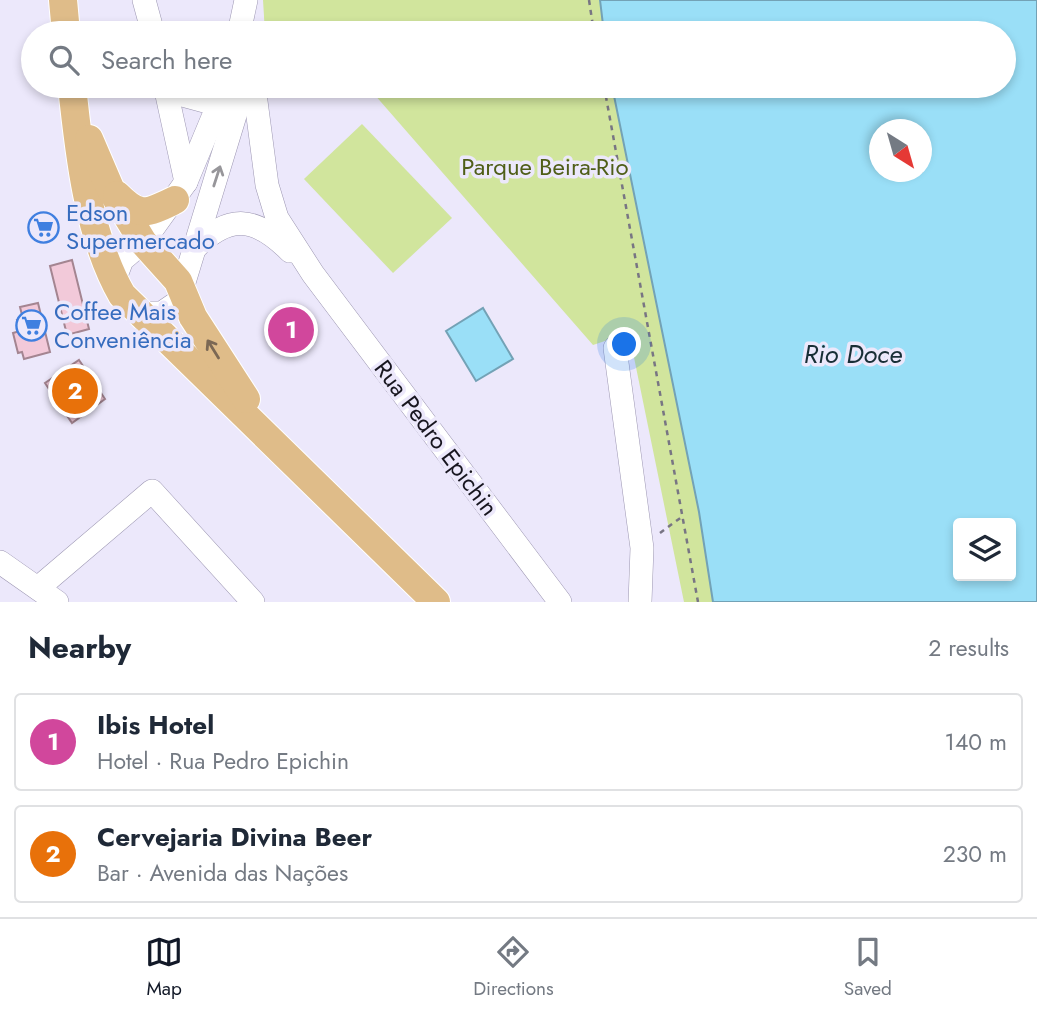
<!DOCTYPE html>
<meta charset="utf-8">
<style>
body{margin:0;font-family:Jost,sans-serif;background:#f2f2f3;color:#1f2937}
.controls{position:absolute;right:21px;bottom:21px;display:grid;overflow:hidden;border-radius:7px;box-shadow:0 4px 10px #0003}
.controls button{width:63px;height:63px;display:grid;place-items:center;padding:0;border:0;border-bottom:2px solid #e0e1e3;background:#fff;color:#1f2937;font:35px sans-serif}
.compass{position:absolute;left:869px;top:119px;width:63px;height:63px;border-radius:50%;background:#fff;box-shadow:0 4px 10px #0003;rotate:143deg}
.you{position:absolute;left:625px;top:345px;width:24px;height:24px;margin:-18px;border:5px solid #fff;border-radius:50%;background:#1a73e8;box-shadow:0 0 0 10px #1a73e833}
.badge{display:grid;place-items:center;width:46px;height:46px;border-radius:50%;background:#111827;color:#fff;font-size:23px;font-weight:700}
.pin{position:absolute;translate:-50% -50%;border:4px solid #fff;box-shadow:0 2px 7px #0006}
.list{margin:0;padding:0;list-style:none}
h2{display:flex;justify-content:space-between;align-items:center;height:91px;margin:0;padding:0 28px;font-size:30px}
h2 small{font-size:23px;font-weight:400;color:#747a83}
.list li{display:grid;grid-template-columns:46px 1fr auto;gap:21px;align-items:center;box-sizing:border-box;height:98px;margin:0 14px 14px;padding:0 14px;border:2px solid #e0e1e3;border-radius:7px}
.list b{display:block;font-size:26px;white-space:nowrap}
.list p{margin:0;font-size:23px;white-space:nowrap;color:#747a83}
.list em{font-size:23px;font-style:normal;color:#747a83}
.icon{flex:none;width:38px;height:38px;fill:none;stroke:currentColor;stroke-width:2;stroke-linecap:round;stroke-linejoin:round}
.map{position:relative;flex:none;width:1037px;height:602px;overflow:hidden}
.search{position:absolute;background:#fff;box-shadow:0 4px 10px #0003;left:21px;right:21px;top:21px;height:77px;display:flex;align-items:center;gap:18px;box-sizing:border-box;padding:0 24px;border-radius:38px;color:#747a83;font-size:26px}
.sheet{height:315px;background:#fff}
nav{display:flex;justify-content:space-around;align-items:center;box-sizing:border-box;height:98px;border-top:2px solid #e0e1e3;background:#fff;font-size:19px;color:#747a83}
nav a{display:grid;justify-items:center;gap:4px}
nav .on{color:#111827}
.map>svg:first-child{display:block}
.green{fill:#d1e59d}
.water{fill:#9adff7;stroke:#73a2b6;stroke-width:2;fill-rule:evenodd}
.building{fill:#f2c9d9;stroke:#a48591;stroke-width:2}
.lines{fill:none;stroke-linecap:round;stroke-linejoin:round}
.minor-casing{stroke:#9c96b2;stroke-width:24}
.major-casing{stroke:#fff;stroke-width:30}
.path{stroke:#787583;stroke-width:2.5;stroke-dasharray:5 5;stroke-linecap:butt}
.minor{stroke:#fff;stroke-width:23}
.major{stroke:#dfbc89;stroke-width:28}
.oneway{stroke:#97969a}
.oneway2{stroke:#7b6854}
.labels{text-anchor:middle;stroke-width:7;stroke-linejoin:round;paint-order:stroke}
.park-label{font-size:24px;fill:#4f5e18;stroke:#ece8fb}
.shop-label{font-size:24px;fill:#366cbe;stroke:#ece8fb;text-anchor:start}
.street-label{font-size:24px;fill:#17151f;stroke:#ece8fb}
.water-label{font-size:26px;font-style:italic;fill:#182e36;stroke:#ece8fb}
</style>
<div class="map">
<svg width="1037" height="602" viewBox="0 0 1037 602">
<rect width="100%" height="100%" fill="#ece8fb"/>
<g class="green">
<polygon points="263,0 600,0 604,33 265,33"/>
<polygon points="367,86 612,86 699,512 713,602 684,602 629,333 593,345"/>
<polygon points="362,124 452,218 393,273 304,179"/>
</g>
<g class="water">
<path d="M600,0H1037V602H713L699,512L612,86H1004V33H604ZM880,130H922V172H880ZM958,523H1011V576H958Z"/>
<polygon points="483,308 513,359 476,381 446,331"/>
</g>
<g class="building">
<polygon points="72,260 89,329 67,335 50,266"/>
<polygon points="38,303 50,352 24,359 22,352 18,353 13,333 20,331 17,320 23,319 20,307"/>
<polygon points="79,360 105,399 72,423 45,383"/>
</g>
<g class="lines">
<defs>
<g id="minor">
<polyline points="144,0 153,33"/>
<polyline points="239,33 246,0"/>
<polyline points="165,86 186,182"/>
<polyline points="176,86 182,95 204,101 224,91"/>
<polyline points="254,86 267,185 277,218 313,274 560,602"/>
<path d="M195,248C230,213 256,217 290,251"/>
<polyline points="114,281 122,260 143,242 186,182 226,86"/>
<polyline points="140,313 162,313 178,302 244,86"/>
<polyline points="615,348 642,548 640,602"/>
<polyline points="0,562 57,602"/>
<polyline points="38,588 152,491 253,602"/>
</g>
<g id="major">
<polyline points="63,0 66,33"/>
<path d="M72,86C79,153 88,236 122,295L436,602"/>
<polyline points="89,139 110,188 143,242 178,281 193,317 246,399"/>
<path d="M117,195C140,218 146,214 175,200"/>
</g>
</defs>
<use href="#minor" class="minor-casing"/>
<use href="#major" class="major-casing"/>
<g class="path">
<polyline points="589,0 594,33"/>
<polyline points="604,86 698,602"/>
<polyline points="660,533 683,516"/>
</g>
<use href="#minor" class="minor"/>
<use href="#major" class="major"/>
</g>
<defs><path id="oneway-shaft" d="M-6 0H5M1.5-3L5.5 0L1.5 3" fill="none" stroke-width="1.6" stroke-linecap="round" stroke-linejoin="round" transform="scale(1.75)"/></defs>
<use class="oneway" href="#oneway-shaft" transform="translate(217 176) rotate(-72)"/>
<use class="oneway2" href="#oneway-shaft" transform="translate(213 349) rotate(-122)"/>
<defs>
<symbol id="supermarket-ring" viewBox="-11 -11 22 22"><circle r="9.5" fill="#ece8fb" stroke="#3f7fe0" stroke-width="1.5"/><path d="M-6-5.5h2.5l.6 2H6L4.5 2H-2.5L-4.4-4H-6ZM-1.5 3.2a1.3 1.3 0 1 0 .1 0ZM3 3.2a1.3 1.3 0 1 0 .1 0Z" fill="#3f7fe0"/></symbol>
</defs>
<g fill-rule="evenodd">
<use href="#supermarket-ring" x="26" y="210" width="35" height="35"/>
<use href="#supermarket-ring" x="14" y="308" width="35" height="35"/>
</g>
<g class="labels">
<g class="park-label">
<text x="545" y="175">Parque Beira-Rio</text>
</g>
<g class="shop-label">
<text x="66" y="221">Edson<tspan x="66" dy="28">Supermercado</tspan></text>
<text x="54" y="320">Coffee Mais<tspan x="54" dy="28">Conveniência</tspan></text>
</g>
<g class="street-label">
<text transform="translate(436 438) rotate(53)" y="8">Rua Pedro Epichin</text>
</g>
<g class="water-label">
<text x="853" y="363">Rio Doce</text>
</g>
</g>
</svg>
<div class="controls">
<button><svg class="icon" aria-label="layers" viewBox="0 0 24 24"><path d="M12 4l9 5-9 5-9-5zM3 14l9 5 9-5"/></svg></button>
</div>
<svg class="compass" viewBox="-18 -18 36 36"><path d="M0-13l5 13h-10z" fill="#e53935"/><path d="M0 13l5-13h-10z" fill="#747a83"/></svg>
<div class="you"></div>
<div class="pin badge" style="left:291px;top:330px;background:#d1479c">1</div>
<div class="pin badge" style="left:75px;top:391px;background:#e8710a">2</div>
<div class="search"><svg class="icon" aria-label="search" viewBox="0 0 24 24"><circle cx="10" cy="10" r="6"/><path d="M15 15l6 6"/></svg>Search here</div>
</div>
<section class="sheet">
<h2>Nearby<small>2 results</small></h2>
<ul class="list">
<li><span class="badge" style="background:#d1479c">1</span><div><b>Ibis Hotel</b><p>Hotel · Rua Pedro Epichin</p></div><em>140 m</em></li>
<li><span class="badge" style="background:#e8710a">2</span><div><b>Cervejaria Divina Beer</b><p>Bar · Avenida das Nações</p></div><em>230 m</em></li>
</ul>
</section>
<nav>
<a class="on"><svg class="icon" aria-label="map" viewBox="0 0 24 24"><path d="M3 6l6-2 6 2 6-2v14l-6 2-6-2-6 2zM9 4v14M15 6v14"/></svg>Map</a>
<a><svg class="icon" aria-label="directions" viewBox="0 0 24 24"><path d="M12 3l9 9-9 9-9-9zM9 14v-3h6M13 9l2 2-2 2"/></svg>Directions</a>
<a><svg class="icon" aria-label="saved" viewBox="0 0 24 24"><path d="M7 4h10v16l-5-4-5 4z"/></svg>Saved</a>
</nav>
